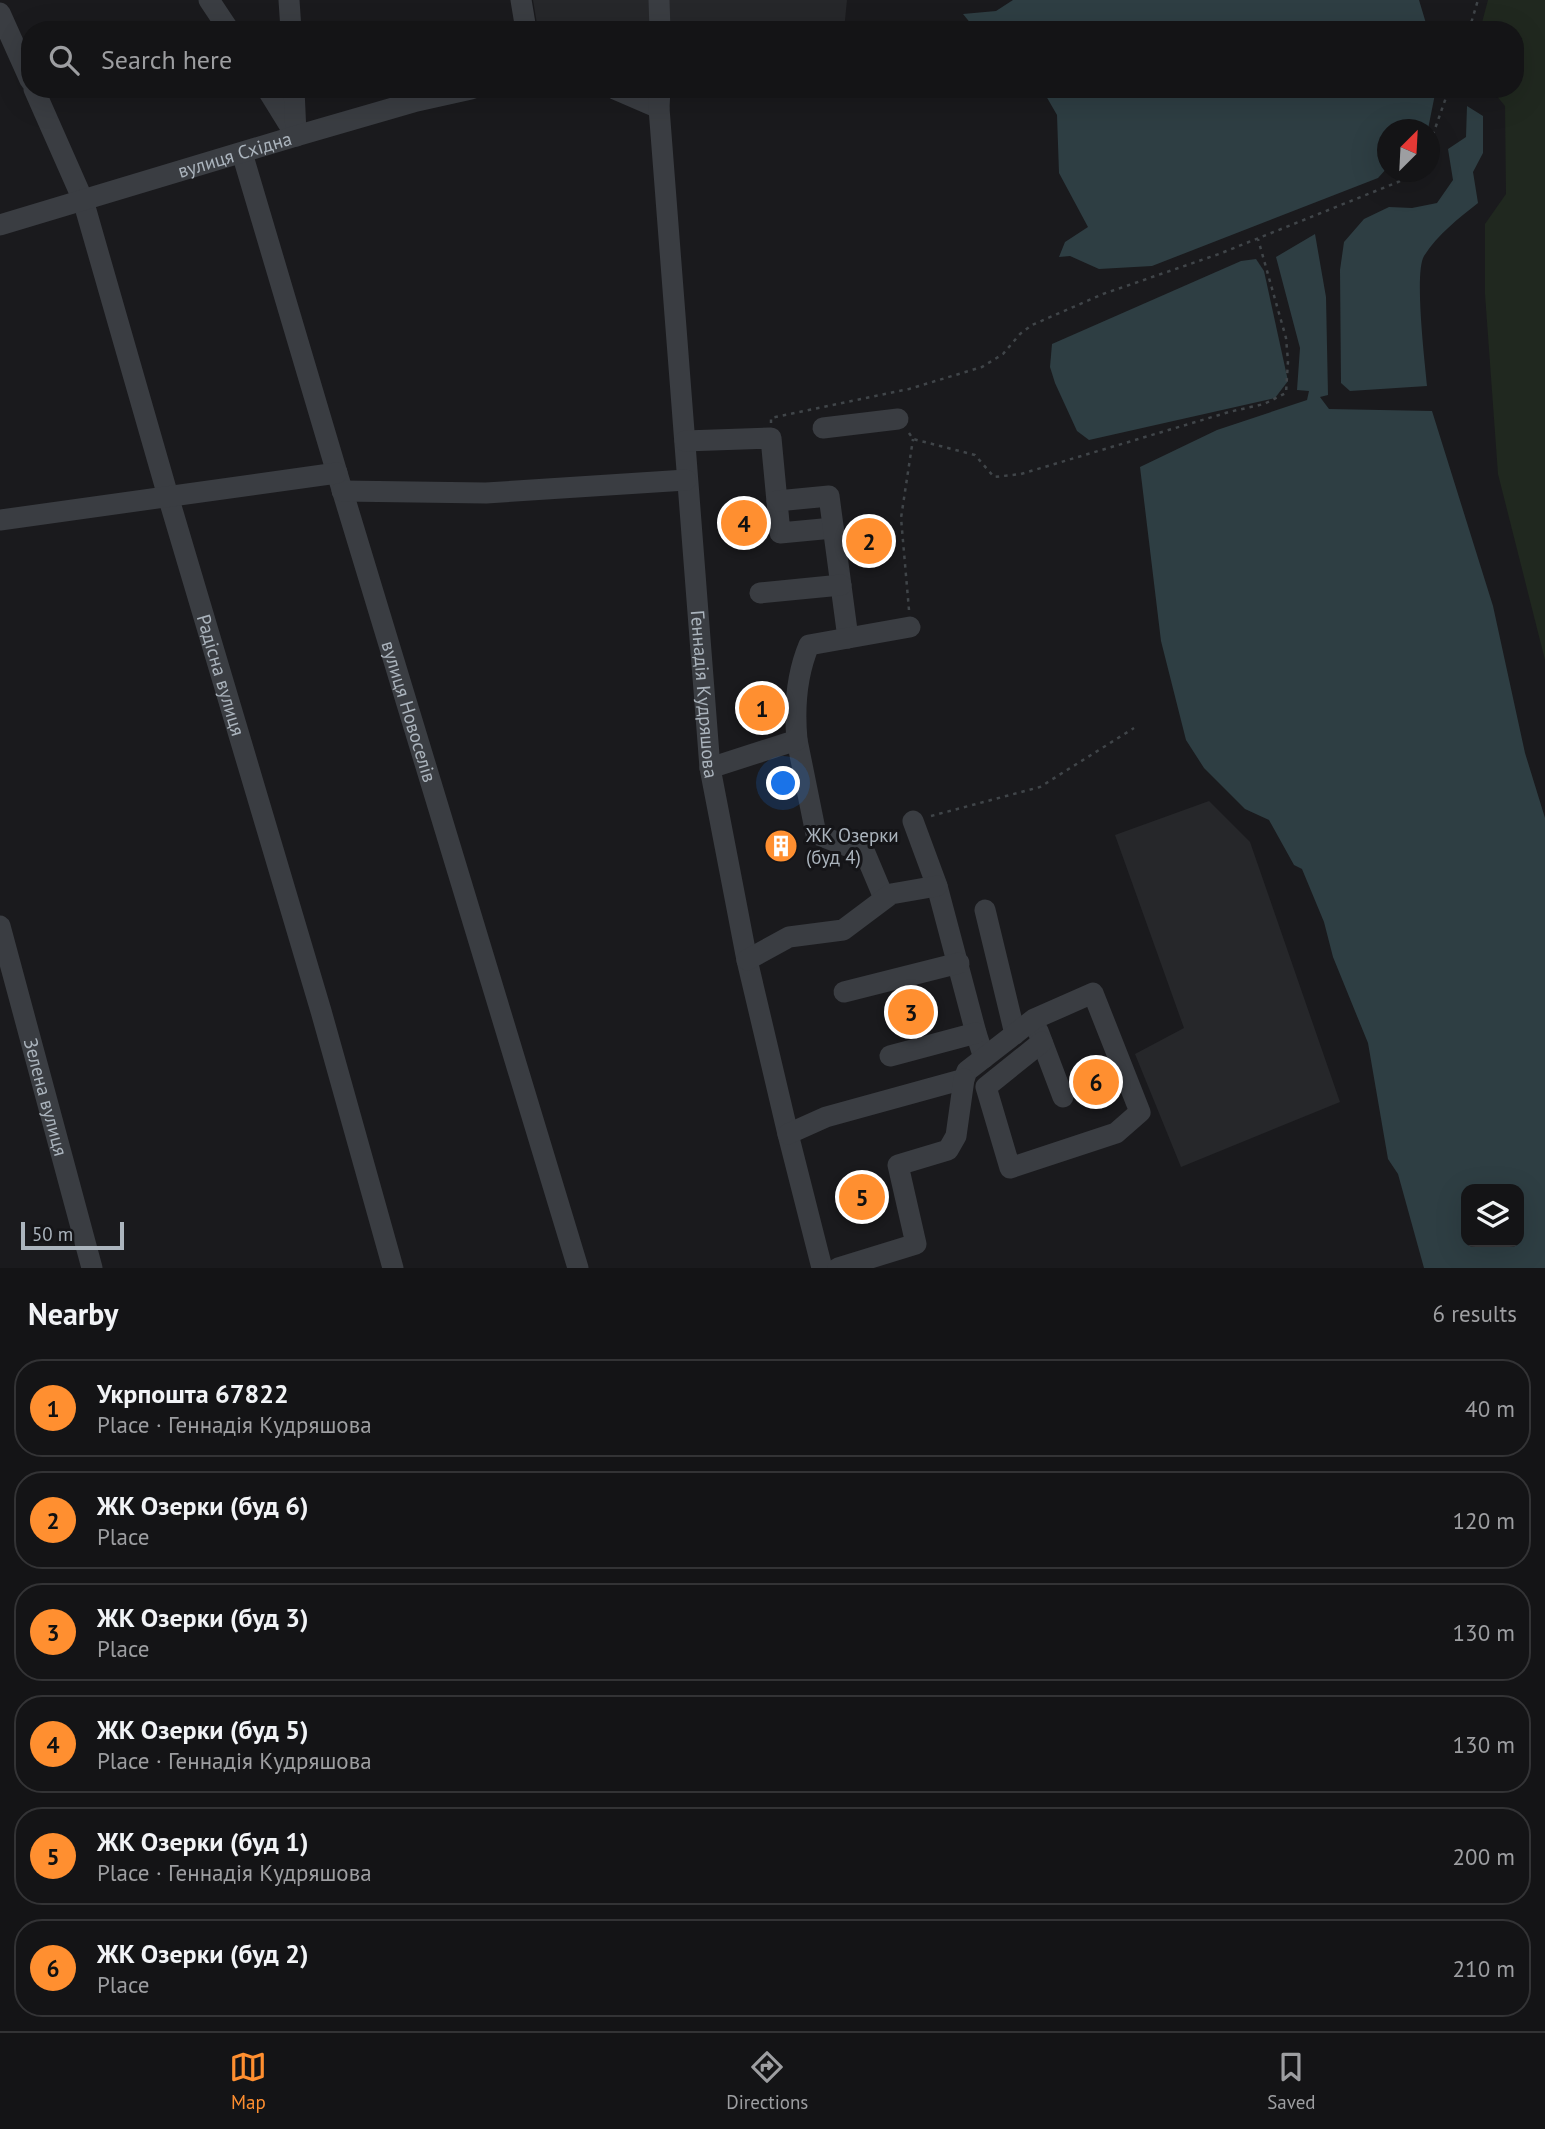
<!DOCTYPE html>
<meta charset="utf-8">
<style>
body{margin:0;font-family:"PT Sans",sans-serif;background:#212123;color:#f1f3f6}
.controls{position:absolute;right:21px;bottom:21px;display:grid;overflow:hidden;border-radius:14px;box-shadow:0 7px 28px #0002}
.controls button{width:63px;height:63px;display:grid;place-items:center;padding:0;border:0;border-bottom:2px solid #333335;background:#141416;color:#f1f3f6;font:35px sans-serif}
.compass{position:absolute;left:1377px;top:119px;width:63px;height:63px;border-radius:50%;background:#141416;box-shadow:0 7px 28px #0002;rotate:24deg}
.scale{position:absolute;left:21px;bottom:18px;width:103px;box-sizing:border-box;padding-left:7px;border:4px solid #abb4bd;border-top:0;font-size:19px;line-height:24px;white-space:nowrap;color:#abb4bd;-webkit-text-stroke:5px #151518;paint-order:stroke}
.you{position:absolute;left:784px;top:784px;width:24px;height:24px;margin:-18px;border:5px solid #fff;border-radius:50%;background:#1a73e8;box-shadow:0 0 0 10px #1a73e833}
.badge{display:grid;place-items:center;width:46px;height:46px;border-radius:50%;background:#ff8f30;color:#111;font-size:23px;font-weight:700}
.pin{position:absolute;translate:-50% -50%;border:4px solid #fff;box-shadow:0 2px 7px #0006}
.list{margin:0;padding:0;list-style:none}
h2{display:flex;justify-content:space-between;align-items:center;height:91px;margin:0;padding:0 28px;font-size:30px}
h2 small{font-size:23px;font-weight:400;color:#9d9ea1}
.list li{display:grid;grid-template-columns:46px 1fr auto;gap:21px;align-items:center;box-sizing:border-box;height:98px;margin:0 14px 14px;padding:0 14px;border:2px solid #333335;border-radius:28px}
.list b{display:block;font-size:26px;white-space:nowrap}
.list p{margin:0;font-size:23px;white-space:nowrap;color:#9d9ea1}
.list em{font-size:23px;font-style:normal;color:#9d9ea1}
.icon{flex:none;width:38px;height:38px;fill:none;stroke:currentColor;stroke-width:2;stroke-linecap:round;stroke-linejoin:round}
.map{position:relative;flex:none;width:1545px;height:1268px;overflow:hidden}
.search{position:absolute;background:#141416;box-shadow:0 7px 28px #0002;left:21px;right:21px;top:21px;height:77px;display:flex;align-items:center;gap:18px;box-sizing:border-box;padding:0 24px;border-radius:28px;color:#9d9ea1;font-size:26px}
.sheet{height:763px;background:#141416}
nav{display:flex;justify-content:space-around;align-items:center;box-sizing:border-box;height:98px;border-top:2px solid #333335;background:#141416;font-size:19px;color:#9d9ea1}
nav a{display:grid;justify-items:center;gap:4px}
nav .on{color:#ff8f30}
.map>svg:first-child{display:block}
.built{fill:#26272a}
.green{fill:#20281f}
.water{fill:#2e3e43;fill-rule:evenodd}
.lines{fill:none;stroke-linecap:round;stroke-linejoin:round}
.path{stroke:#404549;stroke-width:2.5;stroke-dasharray:3.5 5;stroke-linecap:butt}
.minor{stroke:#3a3d42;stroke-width:21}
.labels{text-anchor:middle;stroke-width:6;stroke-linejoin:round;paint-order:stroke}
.street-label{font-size:19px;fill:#abb4bd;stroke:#151518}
.poi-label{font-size:19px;fill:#abb4bd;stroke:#151518;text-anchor:start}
</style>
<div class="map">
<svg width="1545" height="1268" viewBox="0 0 1545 1268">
<rect width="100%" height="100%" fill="#1a1a1d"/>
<g class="built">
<polygon points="533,0 847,0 844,30 538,30"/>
<polygon points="1209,801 1250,842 1340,1102 1181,1167 1135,1054 1184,1028 1115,835"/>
</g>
<polygon class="green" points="1488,0 1545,0 1545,660 1498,474 1485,294 1485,224 1506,194 1505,106 1491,89 1515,89 1515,30 1480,30"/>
<g class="water">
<polygon points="1013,0 1419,0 1428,30 976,30 963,14 996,11"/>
<polygon points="1042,89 1436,89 1428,129 1388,130 1387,168 1378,178 1152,266 1099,269 1070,256 1059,257 1065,242 1088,227 1059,173 1057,115"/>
<path d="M1467,106L1483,116V153L1473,172L1478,203C1459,218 1438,234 1424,256C1414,273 1425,363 1427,386L1350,391L1341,383L1340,270L1344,242L1364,219L1389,207L1412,208L1437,203L1453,180L1448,149L1466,137Z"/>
<path d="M1315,234L1326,297L1328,395L1320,397L1329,409L1432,411L1493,606L1525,753L1545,818V1268H1424L1398,1174L1388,1159L1368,1043L1333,957L1324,922L1302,869L1294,865L1269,820L1245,809L1204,768L1186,740L1161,641L1140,467L1217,430L1307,400L1309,391L1297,390L1300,348L1276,257ZM1466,1189H1519V1242H1466Z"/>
<polygon points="1256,259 1264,271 1288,381 1275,398 1089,440 1077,431 1055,383 1050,367 1052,344 1241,261"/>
</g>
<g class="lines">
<g class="path">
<polyline points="1469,30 1478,0"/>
<polyline points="1430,143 1449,89"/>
<polyline points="771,423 771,418 909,389 982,367 1003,354 1020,334 1032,325 1103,294 1219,254 1408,178 1413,172"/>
<polyline points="909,433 913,439 975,455 994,477 1021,474 1229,412 1264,404 1286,393 1288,361 1286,338 1258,239"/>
<polyline points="909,610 901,518 913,439"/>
<polyline points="931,816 1040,787 1134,728"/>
</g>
<g class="minor">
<polyline points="209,0 229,30"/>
<polyline points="289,0 291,30"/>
<polyline points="521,0 526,30"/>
<polyline points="659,0 660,30"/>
<polyline points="0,13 30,80"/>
<path id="s1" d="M34,89L83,200L168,496L321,1011L393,1268"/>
<polyline points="267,89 296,136"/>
<polyline points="294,89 296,134"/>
<polyline points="615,89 659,108"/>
<path id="s2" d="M660,89L659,108L710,768L747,960L788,1134L822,1268"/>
<path id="s3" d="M242,153L337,473L578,1268"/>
<path id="s4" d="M0,225L296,136L417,101L471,89"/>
<polyline points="823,428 898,419"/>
<polyline points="685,441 771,438 780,533 833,528"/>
<polyline points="342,491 486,493 686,480"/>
<polyline points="777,501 829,496 848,638"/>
<polyline points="0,520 337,473"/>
<polyline points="760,593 841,585"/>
<polyline points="797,740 816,834 865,853 884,898"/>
<path d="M710,768L797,740C794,707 796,676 809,645L910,627"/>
<polyline points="913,821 937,886 976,1033 984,1058"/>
<polyline points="985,910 1015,1034"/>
<path id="s5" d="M0,926L92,1268"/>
<polyline points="747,960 789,937 843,930 891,894 937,886"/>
<polyline points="844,992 959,963"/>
<polyline points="1038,1031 1063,1097"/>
<polyline points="890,1056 976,1033"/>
<polyline points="788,1134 826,1117 964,1079 967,1071 1034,1019 1093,993 1140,1112 1116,1133 1010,1168 986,1087 1042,1042"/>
<polyline points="838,1268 916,1244 898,1165 948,1150 956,1136 964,1079"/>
</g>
</g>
<defs>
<symbol id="building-disc" viewBox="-11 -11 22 22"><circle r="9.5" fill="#ff8f30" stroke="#151518"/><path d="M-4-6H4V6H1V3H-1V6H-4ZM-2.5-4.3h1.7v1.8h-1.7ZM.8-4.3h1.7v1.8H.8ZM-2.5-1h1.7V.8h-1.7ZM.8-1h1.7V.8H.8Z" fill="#fff"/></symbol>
</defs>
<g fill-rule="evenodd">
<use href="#building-disc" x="762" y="827" width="38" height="38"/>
</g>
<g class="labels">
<g class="street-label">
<text dy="7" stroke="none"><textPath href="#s4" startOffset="245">вулиця Східна</textPath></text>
<text dy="7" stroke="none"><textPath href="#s1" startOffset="616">Радісна вулиця</textPath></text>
<text dy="7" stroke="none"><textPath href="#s2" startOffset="607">Геннадія Кудряшова</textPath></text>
<text dy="7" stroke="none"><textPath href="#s3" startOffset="583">вулиця Новоселів</textPath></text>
<text dy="7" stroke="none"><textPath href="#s5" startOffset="177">Зелена вулиця</textPath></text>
</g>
<g class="poi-label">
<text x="806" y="842">ЖК Озерки<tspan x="806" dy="22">(буд 4)</tspan></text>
</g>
</g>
</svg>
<div class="controls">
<button><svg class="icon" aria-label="layers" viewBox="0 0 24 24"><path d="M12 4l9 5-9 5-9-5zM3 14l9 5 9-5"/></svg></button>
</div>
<svg class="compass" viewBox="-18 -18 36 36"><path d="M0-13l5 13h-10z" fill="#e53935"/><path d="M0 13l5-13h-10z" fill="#9d9ea1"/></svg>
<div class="scale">50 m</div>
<div class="you"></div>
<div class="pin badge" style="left:762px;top:708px">1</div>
<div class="pin badge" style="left:869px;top:541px">2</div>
<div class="pin badge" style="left:911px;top:1012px">3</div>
<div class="pin badge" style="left:744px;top:523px">4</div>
<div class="pin badge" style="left:862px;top:1197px">5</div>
<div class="pin badge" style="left:1096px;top:1082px">6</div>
<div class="search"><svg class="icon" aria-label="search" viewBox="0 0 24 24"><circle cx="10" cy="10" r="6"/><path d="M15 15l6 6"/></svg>Search here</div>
</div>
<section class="sheet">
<h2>Nearby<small>6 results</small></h2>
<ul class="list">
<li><span class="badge">1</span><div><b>Укрпошта 67822</b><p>Place · Геннадія Кудряшова</p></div><em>40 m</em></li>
<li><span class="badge">2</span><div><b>ЖК Озерки (буд 6)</b><p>Place</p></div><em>120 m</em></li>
<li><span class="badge">3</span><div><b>ЖК Озерки (буд 3)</b><p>Place</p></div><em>130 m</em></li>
<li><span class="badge">4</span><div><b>ЖК Озерки (буд 5)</b><p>Place · Геннадія Кудряшова</p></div><em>130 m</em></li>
<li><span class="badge">5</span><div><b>ЖК Озерки (буд 1)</b><p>Place · Геннадія Кудряшова</p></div><em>200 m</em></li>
<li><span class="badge">6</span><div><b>ЖК Озерки (буд 2)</b><p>Place</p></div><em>210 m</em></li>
</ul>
</section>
<nav>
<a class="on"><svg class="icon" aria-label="map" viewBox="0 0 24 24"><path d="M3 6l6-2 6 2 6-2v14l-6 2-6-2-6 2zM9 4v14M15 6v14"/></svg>Map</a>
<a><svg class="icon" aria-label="directions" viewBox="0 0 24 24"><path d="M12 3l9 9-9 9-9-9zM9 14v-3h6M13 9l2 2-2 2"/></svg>Directions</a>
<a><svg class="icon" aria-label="saved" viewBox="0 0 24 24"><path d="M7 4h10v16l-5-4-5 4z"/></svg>Saved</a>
</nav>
